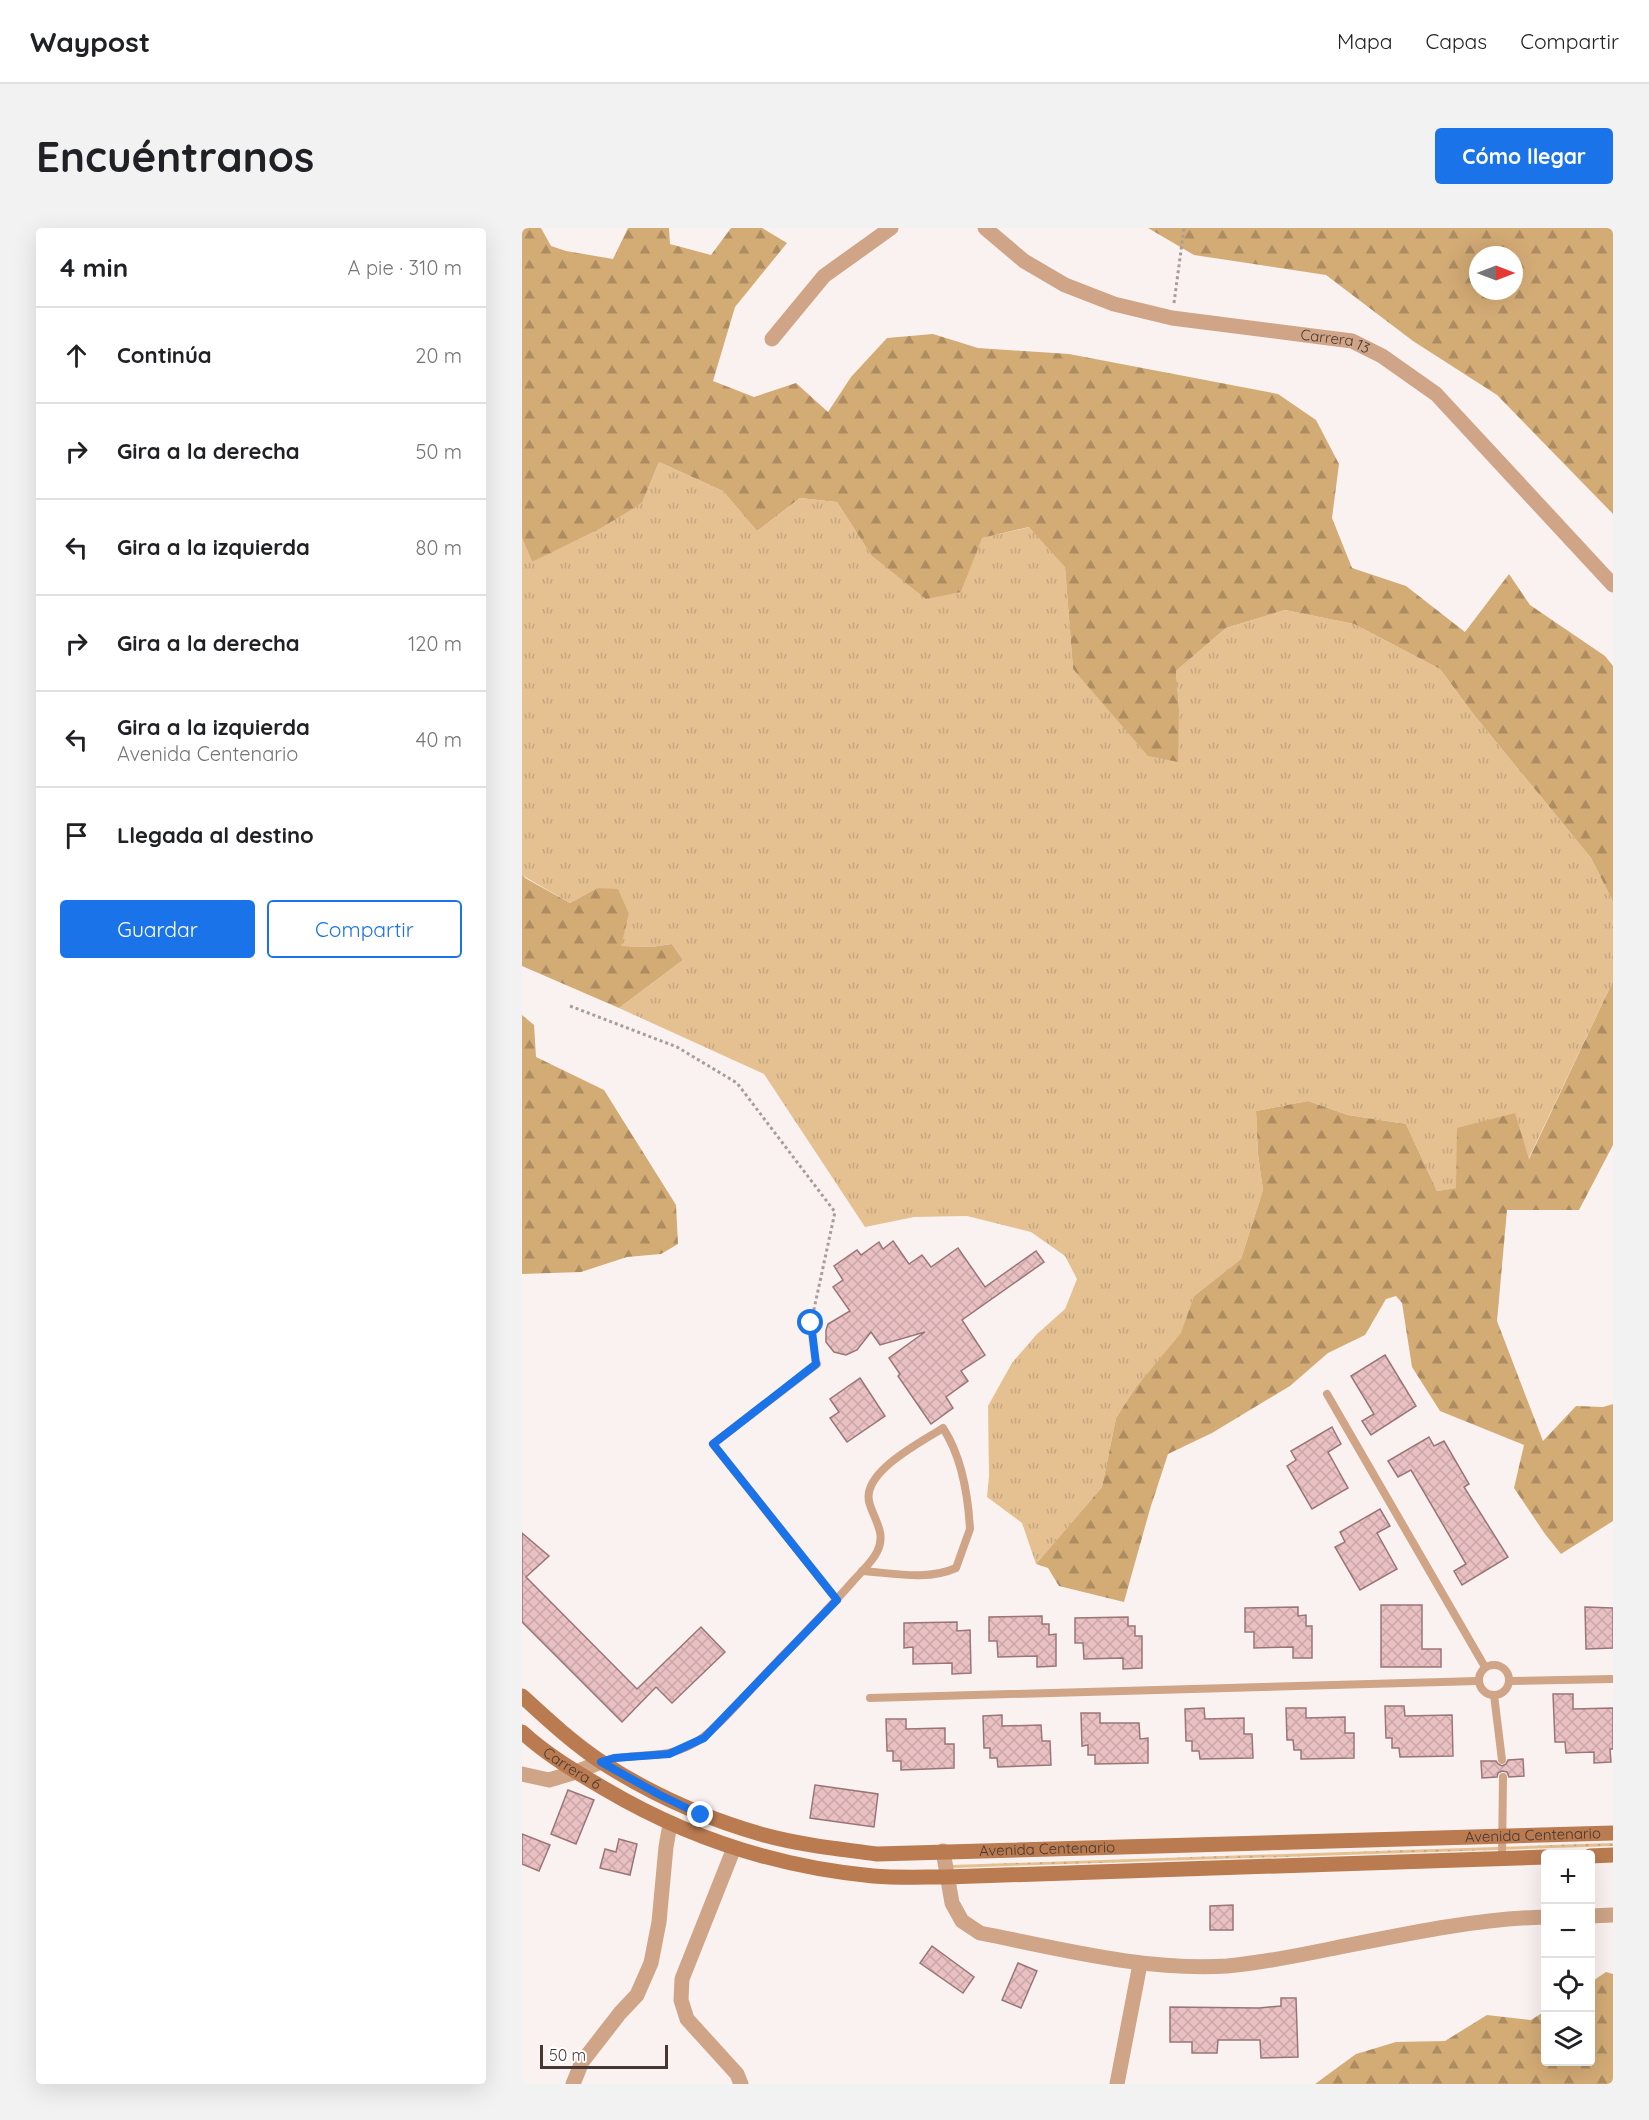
<!DOCTYPE html>
<html lang="es">
<meta charset="utf-8">
<style>
body{margin:0;font-family:Quicksand,sans-serif;background:#f2f2f2;color:#202124}
.controls{position:absolute;right:18px;bottom:18px;display:grid;overflow:hidden;border-radius:6px;box-shadow:0 6px 24px #0002}
.controls button{width:54px;height:54px;display:grid;place-items:center;padding:0;border:0;border-bottom:2px solid #e0e0e0;background:#fff;color:#202124;font:30px sans-serif}
.compass{position:absolute;left:947px;top:18px;width:54px;height:54px;border-radius:50%;background:#fff;box-shadow:0 6px 24px #0002;rotate:90deg}
.scale{position:absolute;left:18px;bottom:15px;width:128px;box-sizing:border-box;padding-left:6px;border:3px solid #473733;border-top:0;font-size:16px;line-height:21px;white-space:nowrap;color:#473733;-webkit-text-stroke:4px #fff;paint-order:stroke}
.stop{position:absolute;width:18px;height:18px;margin:-14px;border:4px solid #1a73e8;border-radius:50%;background:#fff}
.stop.end{background:#1a73e8;border-color:#fff;box-shadow:0 2px 6px #0008}
.list{margin:0;padding:0;list-style:none}
h2{display:flex;justify-content:space-between;align-items:center;height:78px;margin:0;padding:0 24px;font-size:26px}
h2 small{font-size:20px;font-weight:400;color:#757577}
.list li{display:grid;grid-template-columns:39px 1fr auto;gap:18px;align-items:center;box-sizing:border-box;height:96px;padding:0 24px;border-top:2px solid #e0e0e0}
.list b{display:block;font-size:22px;white-space:nowrap}
.list p{margin:0;font-size:20px;white-space:nowrap;color:#757577}
.list em{font-size:20px;font-style:normal;color:#757577}
.actions{display:flex;gap:12px;padding:18px 24px}
.actions a{flex:1;padding:14px 0;border:2px solid #1a73e8;border-radius:6px;text-align:center;font-size:21px;color:#1a73e8}
.actions .main{background:#1a73e8;color:#fff}
.icon{flex:none;width:33px;height:33px;fill:none;stroke:currentColor;stroke-width:2;stroke-linecap:round;stroke-linejoin:round}
.map{position:relative;flex:none;width:1091px;height:1856px;overflow:hidden;border-radius:6px}
header{display:flex;align-items:center;gap:36px;box-sizing:border-box;height:84px;padding:0 30px;background:#fff;border-bottom:2px solid #e0e0e0}
header strong{font-size:28px}
nav{display:flex;gap:33px;margin-inline-start:auto;font-size:21px}
.intro{display:flex;align-items:center;justify-content:space-between;box-sizing:border-box;height:144px;padding:0 36px}
h1{margin:0;font-size:42px}
.button{padding:15px 27px;border-radius:6px;background:#1a73e8;color:#fff;font-size:21px;font-weight:700}
main{display:flex;gap:36px;padding:0 36px}
aside{flex:1;background:#fff;border-radius:6px;box-shadow:0 6px 24px #0002}
.map>svg:first-child{display:block}
.grass{fill:url(#grass-tufts)}
.forest{fill:url(#forest-firs);fill-rule:evenodd}
.garden{fill:url(#garden-dots)}
.building{fill:url(#building-cross-hatch);stroke:#9a7577;stroke-width:1.5}
.lines{fill:none;stroke-linecap:round;stroke-linejoin:round}
.path{stroke:#a99d9a;stroke-width:3;stroke-dasharray:3 3;stroke-linecap:butt}
.service{stroke:#cfa487;stroke-width:8}
.minor{stroke:#cfa487;stroke-width:15}
.secondary{stroke:#ba7b50;stroke-width:15}
.route{stroke:#1a73e8;stroke-width:8}
.labels{text-anchor:middle;stroke-width:4.5;stroke-linejoin:round;paint-order:stroke}
.street-label{font-size:15px;fill:#473733;stroke:#fff}
</style>
<header>
<strong>Waypost</strong>
<nav><a>Mapa</a><a>Capas</a><a>Compartir</a></nav>
</header>
<div class="intro"><h1>Encuéntranos</h1><a class="button">Cómo llegar</a></div>
<main>
<aside>
<h2>4 min<small>A pie · 310 m</small></h2>
<ul class="list">
<li><svg class="icon" aria-label="ahead" viewBox="0 0 24 24"><path d="M12 20V5M6 11l6-6 6 6"/></svg><div><b>Continúa</b></div><em>20 m</em></li>
<li><svg class="icon" aria-label="right" viewBox="0 0 24 24"><path d="M7 20v-9h11M14 6l5 5-5 5"/></svg><div><b>Gira a la derecha</b></div><em>50 m</em></li>
<li><svg class="icon" aria-label="left" viewBox="0 0 24 24"><path d="M17 20v-9H6M10 6l-5 5 5 5"/></svg><div><b>Gira a la izquierda</b></div><em>80 m</em></li>
<li><svg class="icon" aria-label="right" viewBox="0 0 24 24"><path d="M7 20v-9h11M14 6l5 5-5 5"/></svg><div><b>Gira a la derecha</b></div><em>120 m</em></li>
<li><svg class="icon" aria-label="left" viewBox="0 0 24 24"><path d="M17 20v-9H6M10 6l-5 5 5 5"/></svg><div><b>Gira a la izquierda</b><p>Avenida Centenario</p></div><em>40 m</em></li>
<li><svg class="icon" aria-label="arrive" viewBox="0 0 24 24"><path d="M6 21V4h12l-3 4 3 4H6"/></svg><div><b>Llegada al destino</b></div></li>
</ul>
<div class="actions"><a class="main">Guardar</a><a>Compartir</a></div>
</aside>
<div class="map">
<svg width="1091" height="1856" viewBox="0 0 1091 1856">
<defs>
<pattern id="grass-tufts" width="24" height="20" patternUnits="userSpaceOnUse" patternTransform="scale(1.5)"><rect width="24" height="20" fill="#e5c192"/><path d="M3 7l-1-3M5 7V3M7 7l1-3M15 17l-1-3M17 17v-4M19 17l1-3" fill="none" stroke="#c6a67e"/></pattern>
<pattern id="forest-firs" width="22" height="20" patternUnits="userSpaceOnUse" patternTransform="scale(1.5)"><rect width="22" height="20" fill="#d3ab75"/><path d="M5 1l3.5 6h-7zM16 11l3.5 6h-7z" fill="#ad8c61"/></pattern>
<pattern id="garden-dots" width="8" height="8" patternUnits="userSpaceOnUse" patternTransform="scale(1.5)"><rect width="8" height="8" fill="#e5c192"/><path d="M2 2h.1M6 6h.1" fill="none" stroke="#c6a67e" stroke-width="1.8" stroke-linecap="round"/></pattern>
<pattern id="building-cross-hatch" width="8" height="8" patternUnits="userSpaceOnUse" patternTransform="scale(1.5)"><rect width="8" height="8" fill="#eac1c3"/><path d="M0 0l8 8M0 8l8-8" fill="none" stroke="#caa6a8"/></pattern>
</defs>
<rect width="100%" height="100%" fill="#faf2f0"/>
<polygon class="grass" points="137,234 201,263 235,303 278,270 315,274 349,327 439,364 459,310 508,299 543,338 551,441 657,481 654,443 704,400 763,382 832,396 918,441 952,487 1069,630 1091,674 1091,753 1006,932 935,960 915,963 884,896 826,887 786,873 734,883 736,926 741,962 719,1031 672,1068 660,1105 614,1159 594,1190 580,1259 514,1336 500,1295 465,1269 467,1248 466,1178 490,1135 515,1106 543,1081 555,1051 543,1028 509,1004 445,988 392,989 343,999 242,846 97,780 161,732 150,716 129,719 98,718 107,686 75,660 48,675 3,649 0,646 0,310 10,334 120,275"/>
<g class="forest">
<polygon points="0,0 19,0 29,18 44,23 91,31 106,0 147,0 148,16 189,27 209,0 240,0 265,15 213,79 191,153 232,169 274,155 306,184 329,149 365,110 411,106 456,120 547,126 756,166 794,192 817,236 810,290 830,340 884,358 943,404 987,346 1008,377 1083,428 1091,438 1091,674 1069,630 952,487 918,441 832,396 763,382 704,400 654,443 657,481 656,534 626,528 551,441 543,339 507,299 460,310 439,364 404,371 349,327 315,274 278,270 235,303 201,263 137,234 120,275 79,300 10,334 0,310"/>
<path d="M626,0H1091V286L975,167L891,113L804,47L672,27ZM956,27H992V63H956Z"/>
<polygon points="0,646 3,650 48,675 75,660 96,661 107,686 99,718 129,719 150,716 161,732 97,780 0,738"/>
<polygon points="1091,753 1091,917 1057,982 985,982 975,1093 1021,1213 1054,1178 1081,1179 1091,1176 1091,1293 1039,1326 1023,1306 992,1260 1002,1217 918,1183 890,1139 880,1075 874,1068 864,1071 843,1107 806,1125 768,1158 690,1205 646,1226 628,1281 602,1374 537,1358 526,1340 514,1336 580,1259 594,1190 614,1159 659,1105 672,1068 719,1031 741,962 736,926 734,883 786,873 826,887 884,896 915,963 934,960 935,900 993,885 1007,931"/>
<polygon points="0,787 12,797 14,829 82,862 154,977 156,1016 139,1026 105,1029 59,1044 0,1046"/>
<polygon points="1084,1744 1091,1746 1091,1856 793,1856 834,1826 874,1814 923,1813 965,1787 1009,1792 1023,1783 1023,1834 1068,1834 1069,1754"/>
</g>
<polygon class="garden" points="1091,1615 1091,1618 430,1640 431,1637"/>
<g class="building">
<polygon points="371,1013 387,1036 400,1027 409,1039 436,1020 463,1059 514,1023 522,1034 440,1092 463,1127 439,1143 446,1153 424,1169 431,1180 409,1196 376,1148 378,1146 367,1130 403,1104 358,1117 349,1104 335,1122 324,1127 312,1124 304,1114 304,1102 306,1096 328,1083 311,1059 321,1052 312,1038 335,1022 339,1027 357,1014 361,1021"/>
<polygon points="863,1127 894,1178 849,1207 840,1193 852,1186 829,1148"/>
<polygon points="338,1150 363,1188 325,1214 308,1190 317,1184 308,1171"/>
<polygon points="810,1199 819,1216 806,1224 826,1260 790,1281 765,1238 774,1232 769,1223"/>
<polygon points="907,1209 912,1218 922,1213 947,1256 942,1259 986,1329 940,1357 932,1343 944,1336 889,1242 876,1249 866,1233"/>
<polygon points="858,1281 868,1298 855,1305 875,1341 838,1362 813,1319 823,1314 818,1304"/>
<polygon points="0,1305 27,1328 4,1349 115,1461 179,1399 203,1424 150,1475 134,1459 100,1494 0,1394"/>
<polygon points="859,1377 900,1377 900,1421 919,1421 919,1439 859,1439"/>
<polygon points="776,1379 776,1388 784,1387 784,1398 790,1398 790,1430 771,1430 771,1419 732,1420 732,1404 723,1404 723,1380"/>
<polygon points="1063,1379 1091,1380 1091,1420 1064,1421"/>
<polygon points="520,1388 520,1396 527,1396 527,1407 534,1406 534,1438 515,1439 515,1428 476,1429 475,1413 467,1413 467,1389"/>
<polygon points="606,1389 606,1398 613,1398 613,1408 620,1408 620,1440 601,1441 601,1430 562,1431 561,1415 553,1415 553,1390"/>
<polygon points="435,1394 435,1403 448,1402 449,1445 430,1446 430,1435 391,1436 391,1419 382,1420 382,1395"/>
<polygon points="1031,1466 1051,1466 1051,1481 1091,1480 1091,1521 1088,1521 1089,1534 1072,1535 1072,1524 1044,1525 1043,1514 1033,1514"/>
<polygon points="863,1478 882,1478 883,1488 930,1487 931,1528 878,1529 877,1520 870,1520 870,1510 864,1510"/>
<polygon points="682,1480 683,1491 722,1490 722,1506 730,1506 731,1530 678,1531 677,1523 670,1523 670,1513 664,1513 663,1481"/>
<polygon points="764,1480 784,1480 784,1490 823,1489 823,1505 832,1505 832,1530 779,1531 779,1522 772,1522 771,1512 765,1512"/>
<polygon points="559,1485 578,1485 578,1495 617,1495 618,1511 626,1510 626,1535 573,1536 573,1527 566,1527 566,1517 560,1518"/>
<polygon points="480,1487 480,1498 519,1497 520,1513 528,1513 529,1537 476,1539 475,1530 468,1530 468,1520 462,1520 461,1488"/>
<polygon points="364,1491 384,1491 384,1501 423,1500 423,1516 432,1516 432,1540 379,1542 379,1533 371,1533 371,1523 365,1523"/>
<polygon points="1001,1531 1002,1548 987,1549 985,1544 980,1543 976,1545 975,1549 960,1550 959,1533 974,1533 976,1536 980,1538 984,1536 986,1532"/>
<polygon points="293,1557 356,1566 352,1599 288,1590"/>
<polygon points="46,1562 72,1572 54,1616 29,1606"/>
<polygon points="0,1606 28,1617 17,1643 0,1636"/>
<polygon points="97,1611 115,1616 108,1647 78,1640 83,1621 94,1624"/>
<polygon points="711,1677 711,1702 688,1702 688,1678"/>
<polygon points="410,1718 452,1749 441,1765 398,1735"/>
<polygon points="496,1735 515,1743 499,1780 480,1772"/>
<polygon points="759,1770 774,1770 776,1829 739,1830 738,1812 696,1812 695,1825 670,1825 670,1814 648,1814 648,1779 737,1780 759,1778"/>
</g>
<g class="lines">
<g class="path">
<polyline points="652,75 662,0"/>
<polyline points="48,778 155,819 215,855 313,984 289,1095 293,1125"/>
</g>
<g class="service">
<polyline points="295,1136 191,1216 315,1372"/>
<polyline points="805,1166 963,1439"/>
<circle cx="972" cy="1452" r="15"/>
<polyline points="987,1453 1091,1451"/>
<polyline points="972,1467 980,1532"/>
<polyline points="348,1470 956,1453"/>
<path d="M81,1533C110,1524 141,1532 169,1517C194,1504 227,1462 248,1441C276,1412 305,1383 332,1352C340,1343 350,1334 355,1324C364,1306 354,1295 348,1277C336,1245 400,1214 421,1200C440,1229 446,1266 448,1301L434,1340C405,1353 371,1345 340,1343"/>
<polyline points="980,1631 981,1549"/>
</g>
<g class="minor">
<path id="s1" d="M463,0L502,33L543,57L592,76L650,90L830,113L860,128L914,166L1091,357"/>
<polyline points="250,111 302,48 369,0"/>
<polyline points="0,1546 27,1552 54,1544 79,1534"/>
<polyline points="212,1620 160,1751 159,1772 165,1791 215,1846 219,1856"/>
<path d="M421,1623L430,1675L440,1693L458,1705C540,1721 622,1743 705,1738C740,1735 774,1728 808,1721C879,1707 951,1691 1023,1689"/>
<polyline points="1068,1688 1091,1687"/>
<polyline points="51,1856 60,1834 98,1785 115,1767 129,1735 137,1694 144,1619 148,1596"/>
<polyline points="595,1856 618,1736"/>
</g>
<g class="secondary">
<path id="s2" d="M0,1468C25,1491 52,1516 81,1535C131,1567 185,1591 242,1607C279,1617 317,1621 355,1626L1091,1605"/>
<path id="s3" d="M0,1504C25,1527 54,1544 83,1561C166,1610 255,1639 351,1648C375,1650 400,1649 424,1649L1023,1629"/>
<polyline points="1068,1628 1091,1627"/>
</g>
</g>
<g class="lines">
<polyline class="route" points="179,1587 138,1567 79,1534 92,1530 147,1526 182,1510 315,1372 191,1216 294,1136 289,1095"/>
</g>
<g class="labels">
<g class="street-label">
<text dy="5" stroke="none"><textPath href="#s1" startOffset="376">Carrera 13</textPath></text>
<text dy="5" stroke="none"><textPath href="#s3" startOffset="62">Carrera 6</textPath></text>
<text dy="5" stroke="none"><textPath href="#s2" startOffset="1053">Avenida Centenario</textPath></text>
<text dy="5" stroke="none"><textPath href="#s2" startOffset="567">Avenida Centenario</textPath></text>
</g>
</g>
</svg>
<div class="controls">
<button>+</button>
<button>−</button>
<button><svg class="icon" aria-label="locate" viewBox="0 0 24 24"><circle cx="12" cy="12" r="6"/><path d="M12 2v4M12 18v4M2 12h4M18 12h4"/></svg></button>
<button><svg class="icon" aria-label="layers" viewBox="0 0 24 24"><path d="M12 4l9 5-9 5-9-5zM3 14l9 5 9-5"/></svg></button>
</div>
<svg class="compass" viewBox="-18 -18 36 36"><path d="M0-13l5 13h-10z" fill="#e53935"/><path d="M0 13l5-13h-10z" fill="#757577"/></svg>
<div class="scale">50 m</div>
<div class="stop" style="left:289px;top:1095px"></div>
<div class="stop end" style="left:179px;top:1587px"></div>
</div>
</main>
